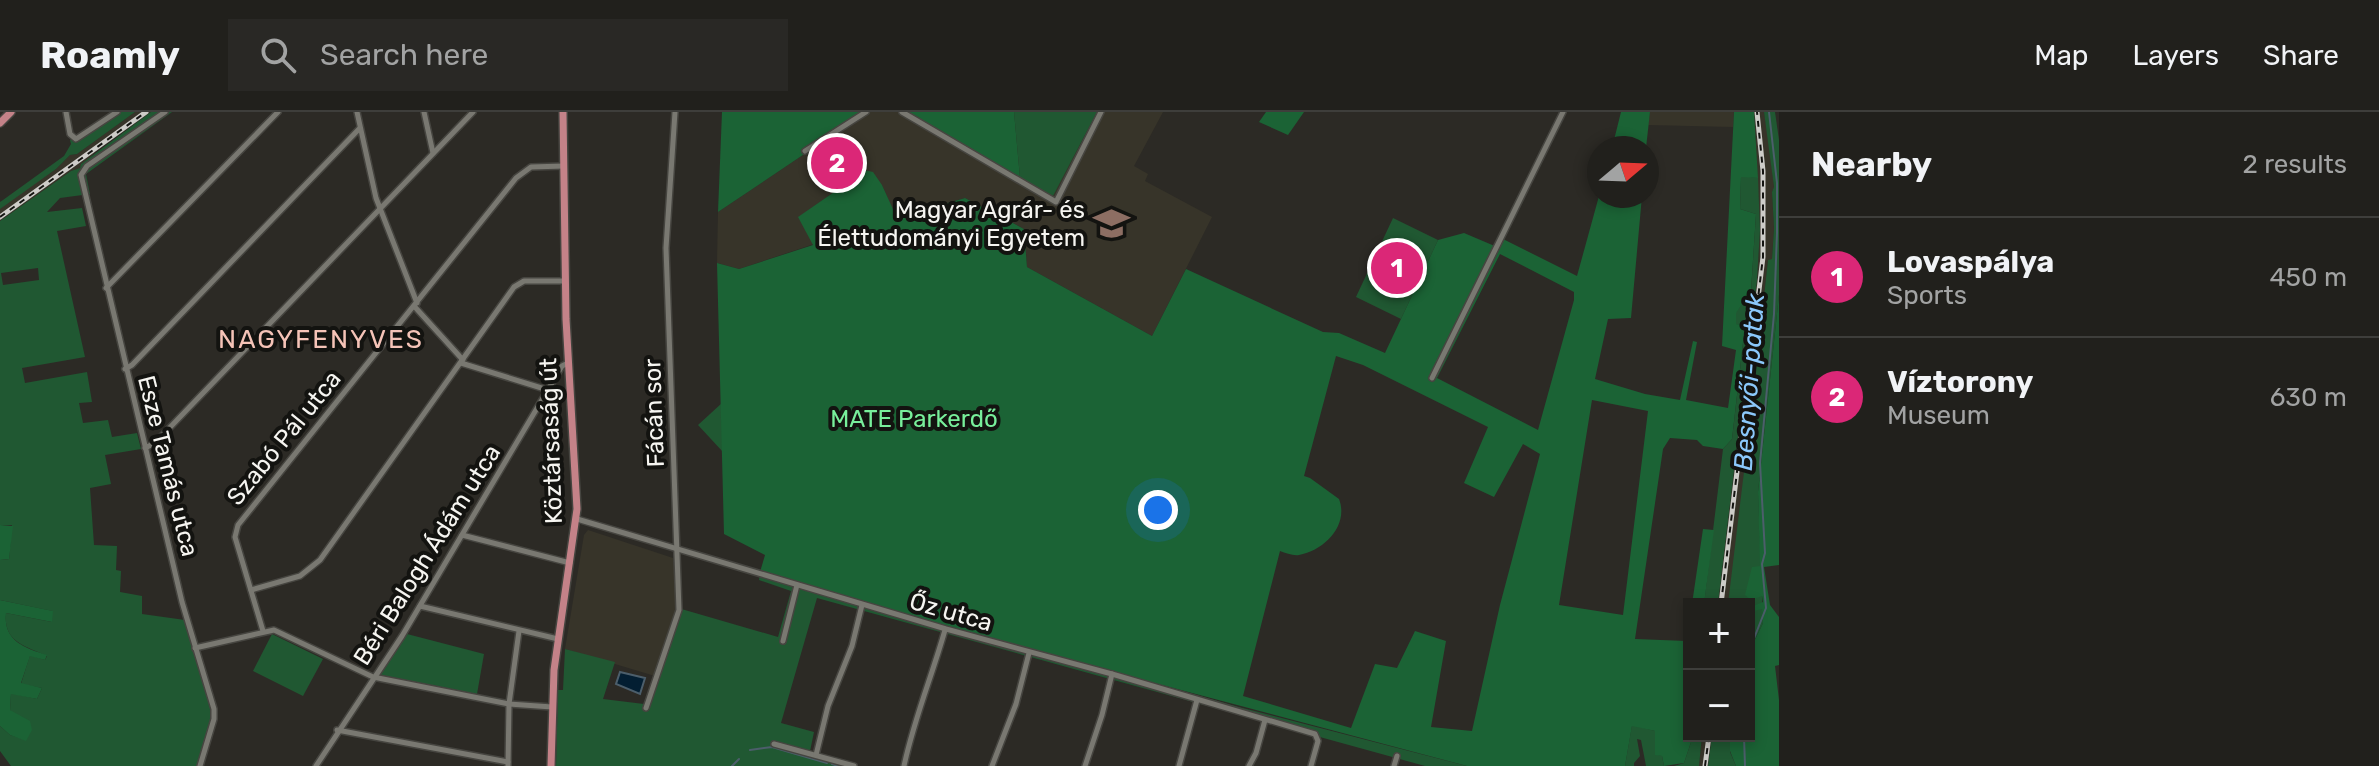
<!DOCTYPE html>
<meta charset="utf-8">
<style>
body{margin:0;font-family:Rubik,sans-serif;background:#292825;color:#f1f3f6}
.controls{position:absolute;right:24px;bottom:24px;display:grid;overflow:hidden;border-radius:0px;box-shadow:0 4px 12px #0003}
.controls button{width:72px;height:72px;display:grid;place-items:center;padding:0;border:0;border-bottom:2px solid #3e3e3b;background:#21201c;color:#f1f3f6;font:40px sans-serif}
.compass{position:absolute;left:1587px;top:24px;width:72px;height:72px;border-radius:50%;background:#21201c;box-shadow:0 4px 12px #0003;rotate:71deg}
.you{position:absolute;left:1158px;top:398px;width:28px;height:28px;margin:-20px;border:6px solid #fff;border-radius:50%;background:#1a73e8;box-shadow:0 0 0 12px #1a73e833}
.badge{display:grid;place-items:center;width:52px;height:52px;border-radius:50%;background:#db2777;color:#fff;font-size:26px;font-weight:700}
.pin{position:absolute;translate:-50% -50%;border:4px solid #fff;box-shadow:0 2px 8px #0006}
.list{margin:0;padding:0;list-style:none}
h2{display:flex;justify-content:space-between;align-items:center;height:104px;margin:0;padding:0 32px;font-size:34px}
h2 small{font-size:26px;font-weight:400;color:#a2a3a3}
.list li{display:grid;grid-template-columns:52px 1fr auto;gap:24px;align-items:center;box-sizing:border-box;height:120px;padding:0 32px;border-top:2px solid #3e3e3b}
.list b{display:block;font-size:30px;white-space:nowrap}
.list p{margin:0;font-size:26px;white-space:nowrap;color:#a2a3a3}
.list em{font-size:26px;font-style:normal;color:#a2a3a3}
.icon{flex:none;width:44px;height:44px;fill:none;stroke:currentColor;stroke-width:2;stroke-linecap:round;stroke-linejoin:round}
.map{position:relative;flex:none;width:1779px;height:654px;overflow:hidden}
header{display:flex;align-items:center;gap:48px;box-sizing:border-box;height:112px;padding:0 40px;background:#21201c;border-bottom:2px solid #3e3e3b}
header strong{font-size:38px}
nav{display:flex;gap:44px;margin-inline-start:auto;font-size:28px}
.search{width:560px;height:72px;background:#292825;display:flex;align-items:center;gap:20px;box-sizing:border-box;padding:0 28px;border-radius:0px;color:#a2a3a3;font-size:30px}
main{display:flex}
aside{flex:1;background:#21201c}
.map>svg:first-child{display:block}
.built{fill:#373429}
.green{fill:#205832;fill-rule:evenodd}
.forest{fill:#1b6335;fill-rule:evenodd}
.water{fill:#031e32;stroke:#4c5e6b;stroke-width:2}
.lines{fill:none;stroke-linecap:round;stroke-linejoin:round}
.stream{stroke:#4c5e6b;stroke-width:2}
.minor-casing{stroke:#464540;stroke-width:8}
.major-casing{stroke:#464540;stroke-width:10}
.minor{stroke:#797871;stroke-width:5}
.major{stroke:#c48288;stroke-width:7}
.rail-casing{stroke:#cdccc8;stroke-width:5}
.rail{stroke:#131310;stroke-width:2;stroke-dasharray:6;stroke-linecap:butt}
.labels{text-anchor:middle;stroke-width:8;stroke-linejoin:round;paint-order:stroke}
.poi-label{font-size:24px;fill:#f6f5f1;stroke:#131310;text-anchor:end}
.street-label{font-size:24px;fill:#f6f5f1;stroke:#131310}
.park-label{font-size:24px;fill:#78ef9b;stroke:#131310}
.neighbourhood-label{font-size:26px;letter-spacing:2px;fill:#f5c3b7;stroke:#131310}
.water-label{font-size:26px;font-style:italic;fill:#8bc8fb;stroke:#131310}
</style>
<header>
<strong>Roamly</strong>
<div class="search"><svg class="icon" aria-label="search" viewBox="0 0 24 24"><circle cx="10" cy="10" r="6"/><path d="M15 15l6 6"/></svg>Search here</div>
<nav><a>Map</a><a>Layers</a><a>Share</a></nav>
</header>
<main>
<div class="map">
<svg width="1779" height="654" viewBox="0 0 1779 654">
<rect width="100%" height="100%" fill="#2c2a25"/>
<g class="built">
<polygon points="135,0 151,0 96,39 81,56 71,59 0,109 0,97 5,92 56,57 70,43 77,42"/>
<polygon points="867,0 898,0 1053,83 1097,0 1163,0 1134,54 1148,62 1145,69 1212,105 1152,224 1027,155 1024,117 965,86 896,106 882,73 837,78 799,105 814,132 739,157 717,151 718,100"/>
<polygon points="1650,0 1734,0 1733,15 1648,13"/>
<polygon points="1754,0 1764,0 1770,35 1774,76 1772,80 1774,116 1772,147 1768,148 1749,321 1751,325 1746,343 1733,468 1728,492 1718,492 1757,168 1760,118"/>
<polygon points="588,418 673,446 678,496 655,564 565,537 584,423"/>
<polygon points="1702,624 1712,624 1708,654 1699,654"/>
</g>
<g class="green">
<polygon points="112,0 135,0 77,42 70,43 56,57 0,97 0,90 3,88 64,44 71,32 70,28"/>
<path d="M151,0H172L86,62L90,82L60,86L47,100L82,96L86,114L57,119L85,245L22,256L25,271L87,260L92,290L79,291L83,311L108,308L112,325L137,321L141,337L105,343L111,372L90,376L94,433L117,434L116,458L121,459L120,480L142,484V502L185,508L213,597L198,654H11L0,639V614L10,623L26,628L10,598L11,581L37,587L42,576L21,572L30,543L45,548L47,544C25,534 3,530 6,501L52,510V499L0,488V448L9,447L12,413H0V109L71,59L80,56L81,52ZM38,156L39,168L3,173L1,161Z"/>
<polygon points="1014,0 1097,0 1053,84 1020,66"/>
<polygon points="1764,0 1775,0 1779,28 1779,183 1758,380 1763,511 1749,540 1749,492 1728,492 1746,343 1751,326 1749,321 1768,148 1772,147 1774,116 1772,80 1774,75"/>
<polygon points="1741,64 1758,66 1760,118 1757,168 1718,491 1704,492 1723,337 1732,327 1745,214 1736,212 1736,200 1751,179 1756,102 1740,97"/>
<polygon points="1393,106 1438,128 1401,207 1356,185"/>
<polygon points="722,291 723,340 698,313"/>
<polygon points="760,460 1239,595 1467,654 1425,654 817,486 781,611 814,620 809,644 854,654 556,654 558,578 563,578 565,537 615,550 603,587 644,592 678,496 778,525 791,479 759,468"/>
<polygon points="272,522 323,547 303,584 253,559"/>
<polygon points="407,522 484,542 477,582 381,563 380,561"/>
<polygon points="1632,613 1655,619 1655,642 1662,644 1664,654 1646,654 1641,628 1637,627 1640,644 1634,651 1634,654 1625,654"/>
<polygon points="1693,624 1702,624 1699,654 1674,654 1684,651"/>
<polygon points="1712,624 1730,624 1730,640 1736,654 1708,654"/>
</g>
<g class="forest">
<polygon points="722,0 867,0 718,100"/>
<polygon points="898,0 1014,0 1020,66"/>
<polygon points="1266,0 1304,0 1288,23 1259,10"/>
<polygon points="1621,0 1650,0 1646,36 1612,36"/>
<path d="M1734,0H1754L1758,66L1741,65L1740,97L1756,102L1751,179L1736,201V212L1745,213L1732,327L1723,337L1703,334L1697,328L1670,326L1663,337L1635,527L1687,529L1689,536V624H1693L1684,651L1664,654L1662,644L1655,643V619L1632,614L1625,654H1467L1034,539L760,460L765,443L724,422L717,151L739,157L813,133L798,105L837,78L840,70L855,56L873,60L882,73L897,106L965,86L1024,117L1027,155L1152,224L1186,157L1323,220L1339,221L1385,241L1438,128L1464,121L1497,135L1501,126L1577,164L1599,84H1642L1631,206L1608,207L1595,267L1645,282L1680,288L1693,229L1697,230L1686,288L1728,296L1736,238L1722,234ZM1500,142L1574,180V188L1538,318L1437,266ZM1336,244L1363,253L1488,315L1464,371L1494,385L1523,332L1540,342L1500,493L1472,619L1431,615L1446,529L1415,519L1397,556L1375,552L1351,616L1243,584L1280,439C1286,441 1293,444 1299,443C1325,438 1349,413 1339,387L1310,366L1304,364ZM1592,288L1648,299L1623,503L1559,493Z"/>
<polygon points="1779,183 1779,453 1764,455 1770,493 1779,505 1779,553 1775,554 1779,588 1779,654 1736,654 1730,639 1730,624 1749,624 1749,540 1763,511 1762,497 1754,499 1753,494 1763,490 1762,484 1751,488 1745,483 1752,455 1760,454 1758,380"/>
<polygon points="0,413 13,414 9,447 0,448"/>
<polygon points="1703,417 1714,418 1704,492 1692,492"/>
<path d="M0,488L53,499L52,510L6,501C3,529 25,536 47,543L45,548L30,544L21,571L42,576L37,587L11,582L10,598L30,609L32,618L26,629L10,623L0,614Z"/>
</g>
<polygon class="water" points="620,560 645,566 640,582 616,572"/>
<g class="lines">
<g class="stream">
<polyline points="1749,539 1766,496 1762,452 1765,441 1760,351 1774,202 1777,121 1777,71 1769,0"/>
<polyline points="1744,624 1745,654"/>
<polyline points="750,638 772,635 827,651"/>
<polyline points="832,652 838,654"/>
<polyline points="732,654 739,647"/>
</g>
<defs>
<g id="minor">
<polyline points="66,0 70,22 76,27 117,0"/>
<polyline points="165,0 87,54 81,63 182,490 214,597 214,607 200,654"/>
<polyline points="357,0 376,86 417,191"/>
<polyline points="424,0 433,41"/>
<polyline points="902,0 1056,90 1101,0"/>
<polyline points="805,39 866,0"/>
<polyline points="106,176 278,0"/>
<polyline points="414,194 463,248"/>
<polyline points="461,251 548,278"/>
<polyline points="125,257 132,253 360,16"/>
<polyline points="1432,266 1563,0"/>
<polyline points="145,336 155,331 473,0"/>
<polyline points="577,407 946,517 1112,562 1315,622 1318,629 1311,654"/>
<polyline points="462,423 570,451"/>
<polyline points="251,478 300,464 320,448 514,175 524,169 565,169"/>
<polyline points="420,494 558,527"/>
<polyline points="263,519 235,425 238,413 516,66 531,55 564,54"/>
<polyline points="783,529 797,473"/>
<polyline points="195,536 274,518 373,565 509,592 552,595"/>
<polyline points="646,596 679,498 666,136 675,0"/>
<polyline points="337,618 508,650"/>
<polyline points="774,632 854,654"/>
<polyline points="816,643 828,594 852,534 862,493"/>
<polyline points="316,654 402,524 562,254 568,251"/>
<polyline points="508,654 509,592 519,519"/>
<path d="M904,654C914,607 932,564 945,518"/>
<polyline points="992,654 1016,592 1029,541"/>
<polyline points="1085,654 1102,603 1112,562"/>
<polyline points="1179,654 1197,588"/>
<polyline points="1249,654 1256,641 1265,608"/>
<polyline points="1394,654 1397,644"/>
</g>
<g id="major">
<polyline points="0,11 11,0"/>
<polyline points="551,654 554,558 577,397 566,207 563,0"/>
</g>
</defs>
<use href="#minor" class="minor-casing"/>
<use href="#major" class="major-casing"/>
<use href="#minor" class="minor"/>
<use href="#major" class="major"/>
<defs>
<g id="rail">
<polyline points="0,105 146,0"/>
<polyline points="1721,492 1763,145 1763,59 1757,0"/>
<polyline points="1705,654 1709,624"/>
</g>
</defs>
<use href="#rail" class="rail-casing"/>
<use href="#rail" class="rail"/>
</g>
<defs>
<symbol id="university-bare" viewBox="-9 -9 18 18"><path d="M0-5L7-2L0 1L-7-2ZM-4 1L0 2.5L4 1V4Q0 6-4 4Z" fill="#8d6e63" stroke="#131310" stroke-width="2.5" paint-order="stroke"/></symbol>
</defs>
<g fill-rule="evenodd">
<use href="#university-bare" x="1086" y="86" width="51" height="51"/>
</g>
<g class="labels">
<g class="poi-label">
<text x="1085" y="106">Magyar Agrár- és<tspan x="1085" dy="28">Élettudományi Egyetem</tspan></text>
</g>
<g class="street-label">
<text transform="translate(654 301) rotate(-92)" y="8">Fácán sor</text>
<text transform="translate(284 326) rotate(-51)" y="8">Szabó Pál utca</text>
<text transform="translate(551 329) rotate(-92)" y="8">Köztársaság út</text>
<text transform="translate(168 354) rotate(76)" y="8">Esze Tamás utca</text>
<text transform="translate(427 443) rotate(-58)" y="8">Béri Balogh Ádám utca</text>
<text transform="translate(951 500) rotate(16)" y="8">Őz utca</text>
</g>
<g class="park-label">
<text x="914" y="315">MATE Parkerdő</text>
</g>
<g class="neighbourhood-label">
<text x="321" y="236">NAGYFENYVES</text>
</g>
<g class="water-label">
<text transform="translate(1749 270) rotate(-86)" y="9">Besnyői-patak</text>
</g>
</g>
</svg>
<div class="controls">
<button>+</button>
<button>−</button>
</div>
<svg class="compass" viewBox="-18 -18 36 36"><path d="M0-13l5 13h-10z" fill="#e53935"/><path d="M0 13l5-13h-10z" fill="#a2a3a3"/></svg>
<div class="you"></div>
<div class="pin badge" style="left:1397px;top:156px">1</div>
<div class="pin badge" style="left:837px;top:51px">2</div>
</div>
<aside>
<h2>Nearby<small>2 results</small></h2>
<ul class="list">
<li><span class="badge">1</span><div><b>Lovaspálya</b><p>Sports</p></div><em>450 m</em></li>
<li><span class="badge">2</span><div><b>Víztorony</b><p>Museum</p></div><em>630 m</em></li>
</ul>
</aside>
</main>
